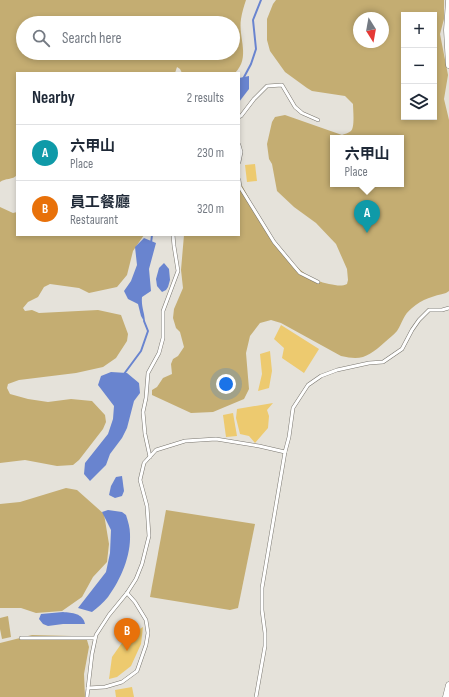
<!DOCTYPE html>
<meta charset="utf-8">
<style>
body{margin:0;font-family:"Sofia Sans Condensed","Noto Sans TC",sans-serif;background:#f6f6f7;color:#1f2937}
.controls{position:absolute;right:12px;top:12px;display:grid;overflow:hidden;border-radius:0px;box-shadow:0 2px 6px #0003}
.controls button{width:36px;height:36px;display:grid;place-items:center;padding:0;border:0;border-bottom:1px solid #e0e1e3;background:#fff;color:#1f2937;font:20px sans-serif}
.compass{position:absolute;left:353px;top:12px;width:36px;height:36px;border-radius:50%;background:#fff;box-shadow:0 2px 6px #0003;rotate:169deg}
.you{position:absolute;left:226px;top:384px;width:14px;height:14px;margin:-10px;border:3px solid #fff;border-radius:50%;background:#1a73e8;box-shadow:0 0 0 6px #1a73e833}
.badge{display:grid;place-items:center;width:26px;height:26px;border-radius:50%;background:#4363d6;color:#fff;font-size:13px;font-weight:700}
.pin{position:absolute;translate:-50% -33px;filter:drop-shadow(0 1px 2px #0008)}
.pin::after{content:'';position:absolute;top:21px;width:14px;height:12px;background:inherit;clip-path:polygon(0 0,100% 0,50% 100%)}
.popup{position:absolute;left:330px;top:135px;width:74px;height:52px;box-sizing:border-box;display:grid;place-content:center;border-radius:0px;background:#fff;filter:drop-shadow(0 1px 3px #0005);font-size:13px;white-space:nowrap;color:#747a83}
.popup b{font-size:15px;color:#1f2937}
.popup::after{content:'';position:absolute;left:50%;top:100%;margin-left:-8px;border:8px solid transparent;border-top-color:#fff}
.list{margin:0;padding:0;list-style:none}
h2{display:flex;justify-content:space-between;align-items:center;height:52px;margin:0;padding:0 16px;font-size:17px}
h2 small{font-size:13px;font-weight:400;color:#747a83}
.list li{display:grid;grid-template-columns:26px 1fr auto;gap:12px;align-items:center;box-sizing:border-box;height:56px;padding:0 16px;border-top:1px solid #e0e1e3}
.list b{display:block;font-size:15px;white-space:nowrap}
.list p{margin:0;font-size:13px;white-space:nowrap;color:#747a83}
.list em{font-size:13px;font-style:normal;color:#747a83}
.icon{flex:none;width:22px;height:22px;fill:none;stroke:currentColor;stroke-width:2;stroke-linecap:round;stroke-linejoin:round}
.map{position:relative;flex:none;width:449px;height:697px;overflow:hidden}
.search{position:absolute;background:#fff;box-shadow:0 2px 6px #0003;left:16px;top:16px;width:224px;height:44px;display:flex;align-items:center;gap:10px;box-sizing:border-box;padding:0 14px;border-radius:22px;color:#747a83;font-size:15px}
.panel{position:absolute;background:#fff;box-shadow:0 2px 6px #0003;left:16px;top:72px;width:224px;height:164px;border-radius:0px}
.map>svg:first-child{display:block}
.green{fill:#c4ad72;fill-rule:evenodd}
.water{fill:#6984cf}
.lines{fill:none;stroke-linecap:round;stroke-linejoin:round}
.stream{stroke:#6984cf;stroke-width:2}
.building{fill:#edca6f}
.lane-casing{stroke:#79766f;stroke-width:4}
.street-casing{stroke:#79766f;stroke-width:7}
.lane{stroke:#fff;stroke-width:3}
.street{stroke:#fff;stroke-width:6}
</style>
<div class="map">
<svg width="449" height="697" viewBox="0 0 449 697">
<rect width="100%" height="100%" fill="#e5e2da"/>
<g class="green">
<path d="M0,0H246C244,6 242,12 241,19C238,38 251,57 235,73H182L180,69L177,67L175,73H17V175C13,180 5,178 0,182ZM23,23H233V53H23Z"/>
<path d="M276,0H444V19L440,34L448,75L444,99L449,120V291L446,293C434,296 422,299 412,308C403,315 403,322 397,331C394,335 389,338 385,342C369,356 363,361 341,356L281,323L271,320L260,323L250,336L246,353L249,389L244,399L213,412L191,413L152,395V390L157,387L163,378L172,374L171,364L173,359L178,356L184,347L180,332L176,328L173,318L174,309L183,288L181,270L184,235H239V180C258,214 287,277 329,284C336,285 341,287 347,284L348,280L347,269L336,244L316,223L294,207L277,191L272,164L269,159L267,144L272,122L275,117L285,115L342,135C344,134 349,133 351,131C355,127 353,110 353,104L345,96L312,91L307,88L285,72L270,51L267,40V19L273,4ZM404,15H434V117H404ZM359,18H383V42H359ZM333,138H401V184H333Z"/>
<polygon points="0,207 13,213 17,212 17,235 144,235 133,251 127,275 117,287 89,293 79,288 50,284 44,287 38,297 28,302 23,308 25,311 32,310 39,313 98,310 121,315 128,334 127,341 116,358 103,367 76,373 19,380 8,384 7,388 10,394 28,399 48,402 71,399 92,401 105,415 106,422 103,429 79,460 73,465 57,466 25,460 0,463"/>
<polygon points="66,488 77,490 104,514 109,544 107,562 93,577 82,597 62,611 36,613 21,608 0,608 0,504 20,502"/>
<polygon points="166,510 255,524 238,608 230,610 150,597"/>
<polygon points="8,616 11,637 2,639 0,629 0,618"/>
<polygon points="32,635 72,636 87,640 89,647 84,674 85,697 0,697 0,643"/>
</g>
<g class="water">
<polygon points="249,76 249,89 239,102 239,78"/>
<path d="M144,238L156,243L149,269L151,291L142,297C141,307 145,313 145,323L141,316L138,304L128,299L124,291L131,281L137,265L135,247Z"/>
<polygon points="164,263 169,269 170,280 168,287 166,290 162,292 157,286 156,279 159,268"/>
<polygon points="111,372 127,373 139,383 140,393 134,401 127,428 122,438 110,454 106,465 90,481 84,474 85,463 108,434 113,419 114,406 98,385 101,376"/>
<polygon points="122,476 124,491 122,496 115,498 109,495 111,486 116,477"/>
<path d="M108,510L122,512L126,515C128,521 130,528 130,534C131,556 121,579 108,597C103,603 98,607 92,612L78,608L106,572L110,553L111,530L102,512Z"/>
<path d="M63,612C72,613 83,613 85,624H63L48,626L43,624L39,619L41,614Z"/>
</g>
<g class="lines">
<g class="stream">
<polyline points="243,79 251,64 256,49 253,20 261,0"/>
<polyline points="151,243 152,235"/>
<polyline points="124,374 141,351 148,331 144,321"/>
</g>
</g>
<g class="building">
<polygon points="255,164 257,181 247,182 245,165"/>
<polygon points="281,325 319,349 304,373 282,358 284,348 274,339"/>
<polygon points="270,351 272,371 269,388 258,391 262,374 260,354"/>
<polygon points="273,403 267,410 269,416 268,428 255,443 249,436 240,434 236,418 237,409"/>
<polygon points="233,413 237,436 226,437 223,415"/>
<polygon points="143,627 141,644 131,666 117,677 109,679 112,657 126,637"/>
<polygon points="132,687 134,697 116,697 115,690"/>
</g>
<g class="lines">
<defs>
<g id="lane">
<polyline points="239,117 241,116 254,99 267,86 282,85 295,107 302,113 318,120"/>
<polyline points="239,145 241,152 239,162"/>
<polyline points="239,180 240,187 274,242 294,266 300,273 318,282"/>
<polyline points="150,457 145,434 143,412 146,398 148,373 159,353 163,338 163,311 178,271 174,246 173,235"/>
<polyline points="21,638 95,638"/>
<polyline points="88,688 105,687 122,682 137,671 146,645 148,633 146,620 135,602 127,593"/>
<polyline points="87,697 92,654 96,635 109,615 127,593 136,579 142,564 149,536 147,506 140,480 144,463 156,450 185,441 216,439 259,446 285,452"/>
<polyline points="256,697 265,646 265,633 262,610 262,588 285,452 289,437 293,408 308,385 321,376 337,370 369,363 383,362 402,349 412,330 419,320 429,310 442,310 449,308"/>
</g>
<g id="street">
<polyline points="449,1 447,30 449,65"/>
<polyline points="446,697 449,685"/>
</g>
</defs>
<use href="#lane" class="lane-casing"/>
<use href="#street" class="street-casing"/>
<use href="#lane" class="lane"/>
<use href="#street" class="street"/>
</g>
</svg>
<div class="controls">
<button>+</button>
<button>−</button>
<button><svg class="icon" aria-label="layers" viewBox="0 0 24 24"><path d="M12 4l9 5-9 5-9-5zM3 14l9 5 9-5"/></svg></button>
</div>
<svg class="compass" viewBox="-18 -18 36 36"><path d="M0-13l5 13h-10z" fill="#e53935"/><path d="M0 13l5-13h-10z" fill="#747a83"/></svg>
<div class="you"></div>
<div class="pin badge" style="left:367px;top:233px;background:#0f9aa8">A</div>
<div class="popup"><b>六甲山</b>Place</div>
<div class="pin badge" style="left:127px;top:651px;background:#e8710a">B</div>
<div class="search"><svg class="icon" aria-label="search" viewBox="0 0 24 24"><circle cx="10" cy="10" r="6"/><path d="M15 15l6 6"/></svg>Search here</div>
<section class="panel">
<h2>Nearby<small>2 results</small></h2>
<ul class="list">
<li><span class="badge" style="background:#0f9aa8">A</span><div><b>六甲山</b><p>Place</p></div><em>230 m</em></li>
<li><span class="badge" style="background:#e8710a">B</span><div><b>員工餐廳</b><p>Restaurant</p></div><em>320 m</em></li>
</ul>
</section>
</div>
